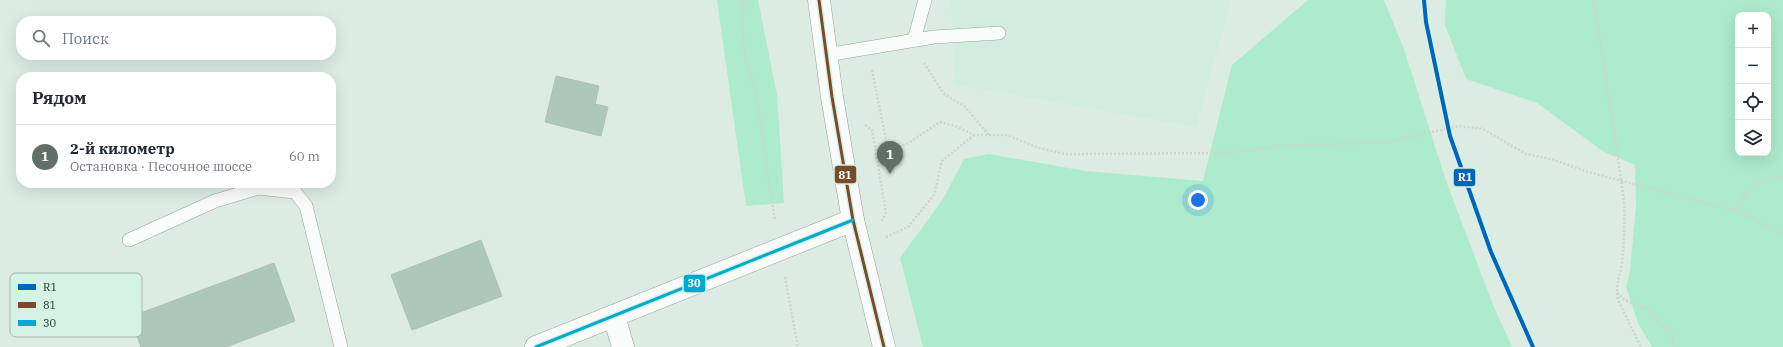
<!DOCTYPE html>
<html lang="ru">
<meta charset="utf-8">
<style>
body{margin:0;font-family:"IBM Plex Serif",serif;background:#f2f2f3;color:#1f2937}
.controls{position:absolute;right:12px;top:12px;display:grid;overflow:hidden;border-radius:8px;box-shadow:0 4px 16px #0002}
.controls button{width:36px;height:36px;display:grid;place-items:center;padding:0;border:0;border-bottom:1px solid #e0e1e3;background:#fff;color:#1f2937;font:20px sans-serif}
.you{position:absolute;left:1198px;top:200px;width:14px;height:14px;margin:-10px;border:3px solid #fff;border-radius:50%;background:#1a73e8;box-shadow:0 0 0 6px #1a73e833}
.badge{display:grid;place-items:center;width:26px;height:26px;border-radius:50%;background:#626f68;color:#fff;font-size:13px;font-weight:700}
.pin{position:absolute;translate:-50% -33px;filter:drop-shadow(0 1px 2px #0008)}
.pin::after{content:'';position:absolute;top:21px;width:14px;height:12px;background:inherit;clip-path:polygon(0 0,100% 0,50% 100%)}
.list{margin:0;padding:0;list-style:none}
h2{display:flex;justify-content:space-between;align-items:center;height:52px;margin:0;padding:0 16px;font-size:17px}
h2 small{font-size:13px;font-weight:400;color:#747a83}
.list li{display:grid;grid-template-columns:26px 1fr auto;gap:12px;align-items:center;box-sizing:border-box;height:64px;padding:0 16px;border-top:1px solid #e0e1e3}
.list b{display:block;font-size:15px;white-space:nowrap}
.list p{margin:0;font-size:13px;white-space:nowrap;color:#747a83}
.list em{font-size:13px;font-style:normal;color:#747a83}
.icon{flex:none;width:22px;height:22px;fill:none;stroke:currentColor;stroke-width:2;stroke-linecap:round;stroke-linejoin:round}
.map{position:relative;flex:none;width:1783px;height:347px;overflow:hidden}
.search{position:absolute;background:#fff;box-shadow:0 4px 16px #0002;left:16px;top:16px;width:320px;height:44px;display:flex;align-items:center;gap:10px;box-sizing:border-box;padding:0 14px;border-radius:16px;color:#747a83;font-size:15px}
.panel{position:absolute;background:#fff;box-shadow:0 4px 16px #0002;left:16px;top:72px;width:320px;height:116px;border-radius:16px}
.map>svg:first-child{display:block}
.built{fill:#d0eddd}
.green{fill:#acebcb;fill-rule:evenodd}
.building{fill:#acc8ba;stroke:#b1beb7}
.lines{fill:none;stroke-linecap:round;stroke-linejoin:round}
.service-casing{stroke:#97a39d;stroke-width:14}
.minor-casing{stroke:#97a39d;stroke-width:23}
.secondary-casing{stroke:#97a39d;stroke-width:23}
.path{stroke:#cfd4d1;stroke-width:2.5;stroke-dasharray:2 2;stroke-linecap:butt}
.service{stroke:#fafcfb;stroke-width:13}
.minor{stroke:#fafcfb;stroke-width:22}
.secondary{stroke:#fafcfb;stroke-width:22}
.bus-1-casing{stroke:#d5f3e2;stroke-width:6}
.bus-2-casing{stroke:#d5f3e2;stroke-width:6}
.bus-1{stroke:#7a4b2a;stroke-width:3}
.bus-2{stroke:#00a9ce;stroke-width:3}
.rail-1-casing{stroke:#d5f3e2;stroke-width:7}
.rail-1{stroke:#0065bd;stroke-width:4}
.key{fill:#d5f3e2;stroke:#9fb7a9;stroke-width:1}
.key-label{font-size:11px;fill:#202b25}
.line-badge{stroke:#d5f3e2;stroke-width:1.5}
.badge-label{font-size:11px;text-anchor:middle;font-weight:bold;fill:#fff}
</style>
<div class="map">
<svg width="1783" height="347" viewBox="0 0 1783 347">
<rect width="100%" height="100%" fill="#dcece3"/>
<polygon class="built" points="951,0 1231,0 1196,127 954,84"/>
<g class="green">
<polygon points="717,0 758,0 777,95 784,203 746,206"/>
<polygon points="1308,0 1384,0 1404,49 1446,181 1493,305 1512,347 923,347 900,258 943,199 964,159 989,154 1085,171 1203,181 1232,65"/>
<path d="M1446,0H1783V347H1652L1638,323L1626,287L1630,270L1636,206L1635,165L1604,152L1537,103L1466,79L1445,25ZM1738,15H1768V153H1738Z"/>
</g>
<g class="building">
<polygon points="556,76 599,86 595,104 608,107 601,136 545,122"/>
<polygon points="481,240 502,296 412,330 391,275"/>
<polygon points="274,263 295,321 226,347 141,347 130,317"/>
</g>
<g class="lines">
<defs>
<g id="service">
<polyline points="914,40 925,0"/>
<polyline points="826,55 934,37 999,33"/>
<polyline points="129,240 215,201 258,188 295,192 306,206 341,347"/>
</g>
<g id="minor">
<polyline points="614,316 623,347"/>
<polyline points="536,347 853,220"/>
</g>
<polyline id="secondary" points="819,0 832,97 853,220 884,347"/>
</defs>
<use href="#service" class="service-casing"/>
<use href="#minor" class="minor-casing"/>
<use href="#secondary" class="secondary-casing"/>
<g class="path">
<polyline points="744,0 742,26 745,57 756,93 775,221"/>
<path d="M1594,0L1624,200C1625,221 1624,242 1622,263C1620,278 1615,283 1618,300L1641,347"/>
<polyline points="924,63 944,94 964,106 989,135"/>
<polyline points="872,70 888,150"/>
<polyline points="865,125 872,130 886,213 882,221"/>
<polyline points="876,154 907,144 940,122 958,127 974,135 1007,135 1039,148 1065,154 1228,153 1279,146 1387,142 1459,126 1483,129 1526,154 1551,159 1588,172 1736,211 1783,234"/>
<path d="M1736,211C1747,185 1756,182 1783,176"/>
<polyline points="886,237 908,227 934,195 942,161 974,135"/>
<polyline points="785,277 798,347"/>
<polyline points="1617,293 1625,300 1649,310 1660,324 1672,333 1674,347"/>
</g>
<use href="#service" class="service"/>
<use href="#minor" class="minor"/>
<use href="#secondary" class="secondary"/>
<defs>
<polyline id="bus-1" points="819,0 832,97 853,220 884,347"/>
<polyline id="bus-2" points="536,347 853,220"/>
</defs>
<use href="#bus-1" class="bus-1-casing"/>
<use href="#bus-2" class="bus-2-casing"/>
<use href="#bus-1" class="bus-1"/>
<use href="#bus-2" class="bus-2"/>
<defs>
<polyline id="rail-1" points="1424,0 1426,22 1450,136 1491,252 1533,347"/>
</defs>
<use href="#rail-1" class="rail-1-casing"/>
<use href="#rail-1" class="rail-1"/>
</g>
<rect x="10" y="273" width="132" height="64" rx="6" class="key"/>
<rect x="18" y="284" width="18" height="6" fill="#0065bd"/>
<rect x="18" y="302" width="18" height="6" fill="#7a4b2a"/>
<rect x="18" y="320" width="18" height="6" fill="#00a9ce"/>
<g class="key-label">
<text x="43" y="291">R1</text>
<text x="43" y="309">81</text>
<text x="43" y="327">30</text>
</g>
<g class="line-badge">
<rect x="834" y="165" width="23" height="19" rx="4" fill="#7a4b2a"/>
<rect x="1453" y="168" width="23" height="19" rx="4" fill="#0065bd"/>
<rect x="683" y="274" width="23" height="19" rx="4" fill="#00a9ce"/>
</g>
<g class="badge-label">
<text x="845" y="179">81</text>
<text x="1465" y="181">R1</text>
<text x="694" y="287">30</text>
</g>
</svg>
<div class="controls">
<button>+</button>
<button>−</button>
<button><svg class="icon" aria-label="locate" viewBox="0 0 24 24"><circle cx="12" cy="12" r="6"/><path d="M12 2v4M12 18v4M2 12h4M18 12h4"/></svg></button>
<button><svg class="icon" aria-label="layers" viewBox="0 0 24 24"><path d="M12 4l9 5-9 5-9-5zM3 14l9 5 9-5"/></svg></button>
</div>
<div class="you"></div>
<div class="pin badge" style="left:890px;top:174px">1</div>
<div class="search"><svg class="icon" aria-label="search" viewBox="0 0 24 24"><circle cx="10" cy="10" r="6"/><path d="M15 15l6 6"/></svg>Поиск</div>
<section class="panel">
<h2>Рядом<small></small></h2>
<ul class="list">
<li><span class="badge">1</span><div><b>2-й километр</b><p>Остановка · Песочное шоссе</p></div><em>60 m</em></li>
</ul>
</section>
</div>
